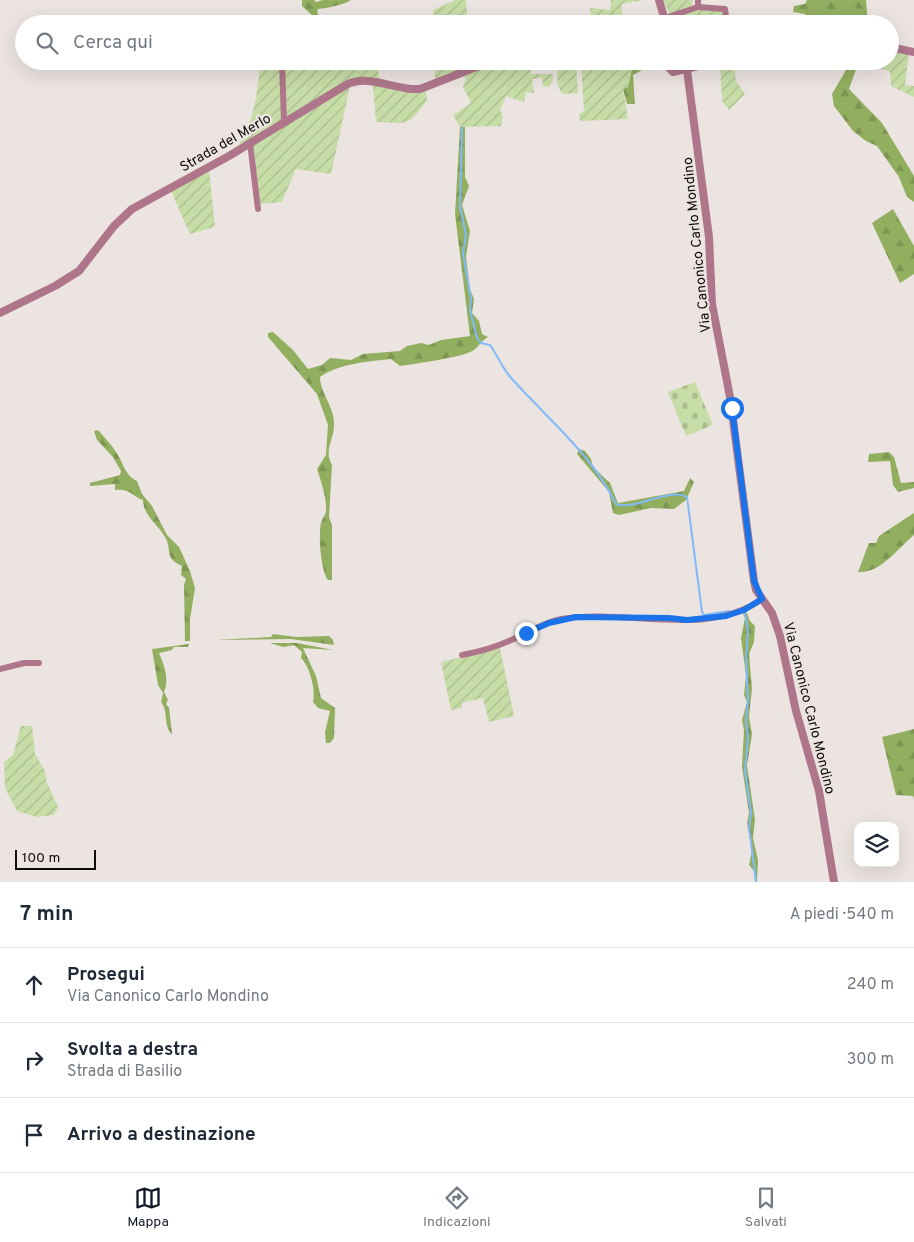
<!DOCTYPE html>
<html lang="it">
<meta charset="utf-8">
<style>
body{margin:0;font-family:Overpass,sans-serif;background:#f2f2f3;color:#1f2937}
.controls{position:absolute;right:15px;bottom:15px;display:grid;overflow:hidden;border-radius:10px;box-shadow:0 5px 20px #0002}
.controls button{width:45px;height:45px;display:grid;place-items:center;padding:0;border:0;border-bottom:1px solid #e0e1e3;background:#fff;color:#1f2937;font:25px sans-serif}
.scale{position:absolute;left:15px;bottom:12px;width:81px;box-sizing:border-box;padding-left:5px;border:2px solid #0f0c0b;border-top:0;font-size:14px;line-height:18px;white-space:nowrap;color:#0f0c0b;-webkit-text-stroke:4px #ece4e0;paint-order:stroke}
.stop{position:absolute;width:15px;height:15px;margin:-11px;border:4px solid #1a73e8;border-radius:50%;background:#fff}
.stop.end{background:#1a73e8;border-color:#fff;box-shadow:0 1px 5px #0008}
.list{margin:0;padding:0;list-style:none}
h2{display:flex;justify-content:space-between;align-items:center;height:65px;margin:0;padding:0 20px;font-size:21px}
h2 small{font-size:16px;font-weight:400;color:#747a83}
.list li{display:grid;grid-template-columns:32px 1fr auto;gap:15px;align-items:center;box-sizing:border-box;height:75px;padding:0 20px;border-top:1px solid #e0e1e3}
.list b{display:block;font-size:19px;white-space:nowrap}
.list p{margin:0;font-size:16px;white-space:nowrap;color:#747a83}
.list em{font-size:16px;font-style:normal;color:#747a83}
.icon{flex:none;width:28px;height:28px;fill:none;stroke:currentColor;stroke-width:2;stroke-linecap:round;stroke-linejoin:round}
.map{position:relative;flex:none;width:914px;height:882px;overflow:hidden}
.search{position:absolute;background:#fff;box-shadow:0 5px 20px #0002;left:15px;right:15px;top:15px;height:55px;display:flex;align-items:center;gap:12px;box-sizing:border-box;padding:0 18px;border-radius:28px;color:#747a83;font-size:19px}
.sheet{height:290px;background:#fff}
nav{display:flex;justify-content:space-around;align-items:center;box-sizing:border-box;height:70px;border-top:1px solid #e0e1e3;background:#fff;font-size:14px;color:#747a83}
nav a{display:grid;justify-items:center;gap:2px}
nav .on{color:#111827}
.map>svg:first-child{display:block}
.forest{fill:url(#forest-firs)}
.cemetery{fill:url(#cemetery-stones)}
.garden{fill:url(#garden-furrows)}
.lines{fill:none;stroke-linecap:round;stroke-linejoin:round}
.stream{stroke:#81b9fa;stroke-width:2}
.minor{stroke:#af768b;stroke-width:6}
.tertiary{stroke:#af768b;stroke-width:8}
.route{stroke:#1a73e8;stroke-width:6}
.labels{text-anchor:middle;stroke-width:4.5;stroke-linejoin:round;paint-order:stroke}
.street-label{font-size:14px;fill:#0f0c0b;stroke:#ece4e0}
</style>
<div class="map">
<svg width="914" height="882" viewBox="0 0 914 882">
<defs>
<pattern id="forest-firs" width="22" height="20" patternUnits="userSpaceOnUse" patternTransform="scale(1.25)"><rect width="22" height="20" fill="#92af60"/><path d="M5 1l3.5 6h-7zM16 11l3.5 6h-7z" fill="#7d9552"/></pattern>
<pattern id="cemetery-stones" width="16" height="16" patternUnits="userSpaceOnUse" patternTransform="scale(1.25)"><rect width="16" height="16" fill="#c7dda7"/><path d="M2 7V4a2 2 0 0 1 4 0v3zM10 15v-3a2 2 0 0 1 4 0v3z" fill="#aabc8e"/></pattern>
<pattern id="garden-furrows" width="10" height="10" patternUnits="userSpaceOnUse" patternTransform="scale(1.25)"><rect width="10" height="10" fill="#c7dda7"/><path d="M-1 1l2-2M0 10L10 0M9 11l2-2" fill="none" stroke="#aabc8e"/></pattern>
</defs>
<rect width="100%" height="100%" fill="#ece4e0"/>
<g class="forest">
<path d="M302,0H314L316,2L323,0H351C343,5 328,8 318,9L317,13L324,20V24H313V16L302,6Z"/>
<polygon points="807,0 866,0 868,24 815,24 805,14 793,12 794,6 805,4"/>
<polygon points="848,61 859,61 849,89 882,123 914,176 914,202 907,197 899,177 877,146 866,141 853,131 834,106 832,94 846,70"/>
<polygon points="633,64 656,65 658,67 646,68 633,75 635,104 627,104 623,89 628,87"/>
<path d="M465,126V177L469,186L462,205L470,231L466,257L470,289L474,299L472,313L479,321L482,334L488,337C481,341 479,346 474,350C465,357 413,364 400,366L391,359C367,362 340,363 320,377C320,393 334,406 334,423C335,438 323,450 332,465L329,517L332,525V580H328C321,571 318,535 321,523C322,519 325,515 326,512C327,498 321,481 317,469L326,455L328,425L317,394L268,337V333L273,332L293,350L308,369L322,365L330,358L351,360L363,354L400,351L407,346L421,343L429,345L441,340L470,336L455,214L460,127Z"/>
<polygon points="893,209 914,246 914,274 900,283 872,223"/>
<path d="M98,430C104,437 111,444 116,452C123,462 125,476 137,481L142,494L152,506L167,535L179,547L190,571L195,588L190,619V641H185L184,585L186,579L181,575L182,566C163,557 173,551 165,537C158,524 144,517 143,500C131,495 129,488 115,490V484L90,486V483L120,475L121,471L113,457L97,440L94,431Z"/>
<polygon points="579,449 585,451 591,459 593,467 610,483 618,503 684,491 690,478 694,482 686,500 674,509 651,508 619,515 613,513 609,492 577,454"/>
<polygon points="889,452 894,457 901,483 914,482 914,488 898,492 893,485 890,461 868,462 869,454"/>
<path d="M914,513V535C897,549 880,574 858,572L869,543H876L879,536Z"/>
<polygon points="746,611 750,621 755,626 754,642 749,654 752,689 749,716 752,735 747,765 755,820 753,838 758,860 757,882 755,882 754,871 749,865 752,852 747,823 749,813 742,767 744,730 742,720 747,702 744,695 746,676 741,638 745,618 743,614"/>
<polygon points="273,634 296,637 329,636 333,640 334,645 291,639 215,640 271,637"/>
<path d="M270,643H297L333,650L303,648L316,676L321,698L335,708L334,738L330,743H326L325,732L330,711L318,708L313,702C316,690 310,667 301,658L302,652L294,645L283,647Z"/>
<path d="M189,644L188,647H174L172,650L159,653C164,664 170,681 164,692L168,700L166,704L169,708L172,734C163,726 169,712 161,702L163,693L158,685L152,649Z"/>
<polygon points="914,729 914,799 913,796 896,795 882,737"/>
</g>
<polygon class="cemetery" points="695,382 713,425 686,436 668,392"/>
<g class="garden">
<polygon points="455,0 466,0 467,15 475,15 474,24 434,24 433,10"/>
<polygon points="611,0 643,0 622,4 622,20 626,24 591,24 590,8 610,10"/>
<polygon points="663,0 693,0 692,6 670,15"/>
<polygon points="698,9 724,11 725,24 671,24 670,18"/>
<polygon points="890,50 909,54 905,85 914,86 914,97 891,86 890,71 881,69 882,61 890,61"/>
<path d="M260,61H281L282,120L237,148C254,121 258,93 260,61Z"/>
<polygon points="284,61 334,61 341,63 341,61 377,61 379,78 383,82 362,78 349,80 286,118"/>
<polygon points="435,61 472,61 472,67 435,82"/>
<polygon points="498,61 530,61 531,74 553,74 553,81 549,87 543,86 542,78 532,79 534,93 526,92 524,102 506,96 500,110 503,116 501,126 460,127 453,115 471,103 463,87 466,80 464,75"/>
<polygon points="733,61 736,81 745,94 729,110 722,101 720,64"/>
<path d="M559,63L576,64L578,93L563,94C555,85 557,73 559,63Z"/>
<polygon points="581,64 633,64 628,87 623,89 628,119 580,121 579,114 584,111"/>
<path d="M373,85L402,92L426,91L427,100C407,128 409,123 376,122Z"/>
<polygon points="350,86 331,174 296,169 282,202 260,204 253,144"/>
<polygon points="209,170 215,227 190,234 171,191"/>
<polygon points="500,648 514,716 489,722 483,698 462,703 462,708 451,710 441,662"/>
<polygon points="21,726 32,726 35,754 45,771 47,783 58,807 54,815 37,817 17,811 5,788 4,762 13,755"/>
</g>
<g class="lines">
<g class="stream">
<path d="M462,128L460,207L466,235L463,253L471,299L470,310L477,338L481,343L490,345C498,356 503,370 513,380C549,420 593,456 616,504C635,511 669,487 687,497L702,612L704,615L729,611"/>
<polyline points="745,613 748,631 746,660 748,701 746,721 748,738 745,770 751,813 749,827 756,882"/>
</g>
<g class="minor">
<polyline points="698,7 725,9 727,24"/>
<polyline points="665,18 698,7 698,0"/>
<polyline points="281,22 281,24"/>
<polyline points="282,61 284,122"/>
<polyline points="250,143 258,209"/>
<path d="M462,655C478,652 494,648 509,641C526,634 543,622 561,619C627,608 705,639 762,599"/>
<polyline points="0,669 24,663 39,663"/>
</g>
<g class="tertiary">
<polyline points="659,0 666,24"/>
<polyline points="890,47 914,52"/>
<polyline points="668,61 669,68 673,72 719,61"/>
<polyline points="687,70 709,237 712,304 730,397 754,581 756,590 772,613 780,636 796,711 819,791 834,882"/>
<path d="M0,313L55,286L79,271L114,226L132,209L229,156L346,85C369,73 396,91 420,89L492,61"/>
</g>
</g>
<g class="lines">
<polyline class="route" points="526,633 549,623 576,617 669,618 687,620 726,616 744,610 762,599 754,581 732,408"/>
</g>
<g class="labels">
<g class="street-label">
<text transform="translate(225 142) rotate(-30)" y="5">Strada del Merlo</text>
<text transform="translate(696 245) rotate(-96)" y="5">Via Canonico Carlo Mondino</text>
<text transform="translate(810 708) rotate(76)" y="5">Via Canonico Carlo Mondino</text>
</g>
</g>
</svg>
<div class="controls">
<button><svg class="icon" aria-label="layers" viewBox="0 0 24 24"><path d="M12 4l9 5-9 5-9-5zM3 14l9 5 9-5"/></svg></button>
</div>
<div class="scale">100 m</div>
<div class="stop" style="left:732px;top:408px"></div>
<div class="stop end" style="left:526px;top:633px"></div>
<div class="search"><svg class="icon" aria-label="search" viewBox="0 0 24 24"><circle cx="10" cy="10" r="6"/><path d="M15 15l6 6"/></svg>Cerca qui</div>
</div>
<section class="sheet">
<h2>7 min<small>A piedi · 540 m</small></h2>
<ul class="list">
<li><svg class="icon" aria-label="ahead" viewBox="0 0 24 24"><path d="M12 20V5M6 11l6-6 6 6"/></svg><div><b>Prosegui</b><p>Via Canonico Carlo Mondino</p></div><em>240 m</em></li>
<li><svg class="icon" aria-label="right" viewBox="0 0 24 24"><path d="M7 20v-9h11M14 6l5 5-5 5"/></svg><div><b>Svolta a destra</b><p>Strada di Basilio</p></div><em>300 m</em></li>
<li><svg class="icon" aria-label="arrive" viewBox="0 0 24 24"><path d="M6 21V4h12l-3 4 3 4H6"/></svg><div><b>Arrivo a destinazione</b></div></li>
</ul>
</section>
<nav>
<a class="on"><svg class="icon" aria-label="map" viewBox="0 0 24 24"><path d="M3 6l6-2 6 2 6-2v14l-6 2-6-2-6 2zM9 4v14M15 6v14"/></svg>Mappa</a>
<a><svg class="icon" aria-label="directions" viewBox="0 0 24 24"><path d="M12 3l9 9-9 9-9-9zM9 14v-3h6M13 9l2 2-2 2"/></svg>Indicazioni</a>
<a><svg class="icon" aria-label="saved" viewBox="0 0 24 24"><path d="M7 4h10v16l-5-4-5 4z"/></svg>Salvati</a>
</nav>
